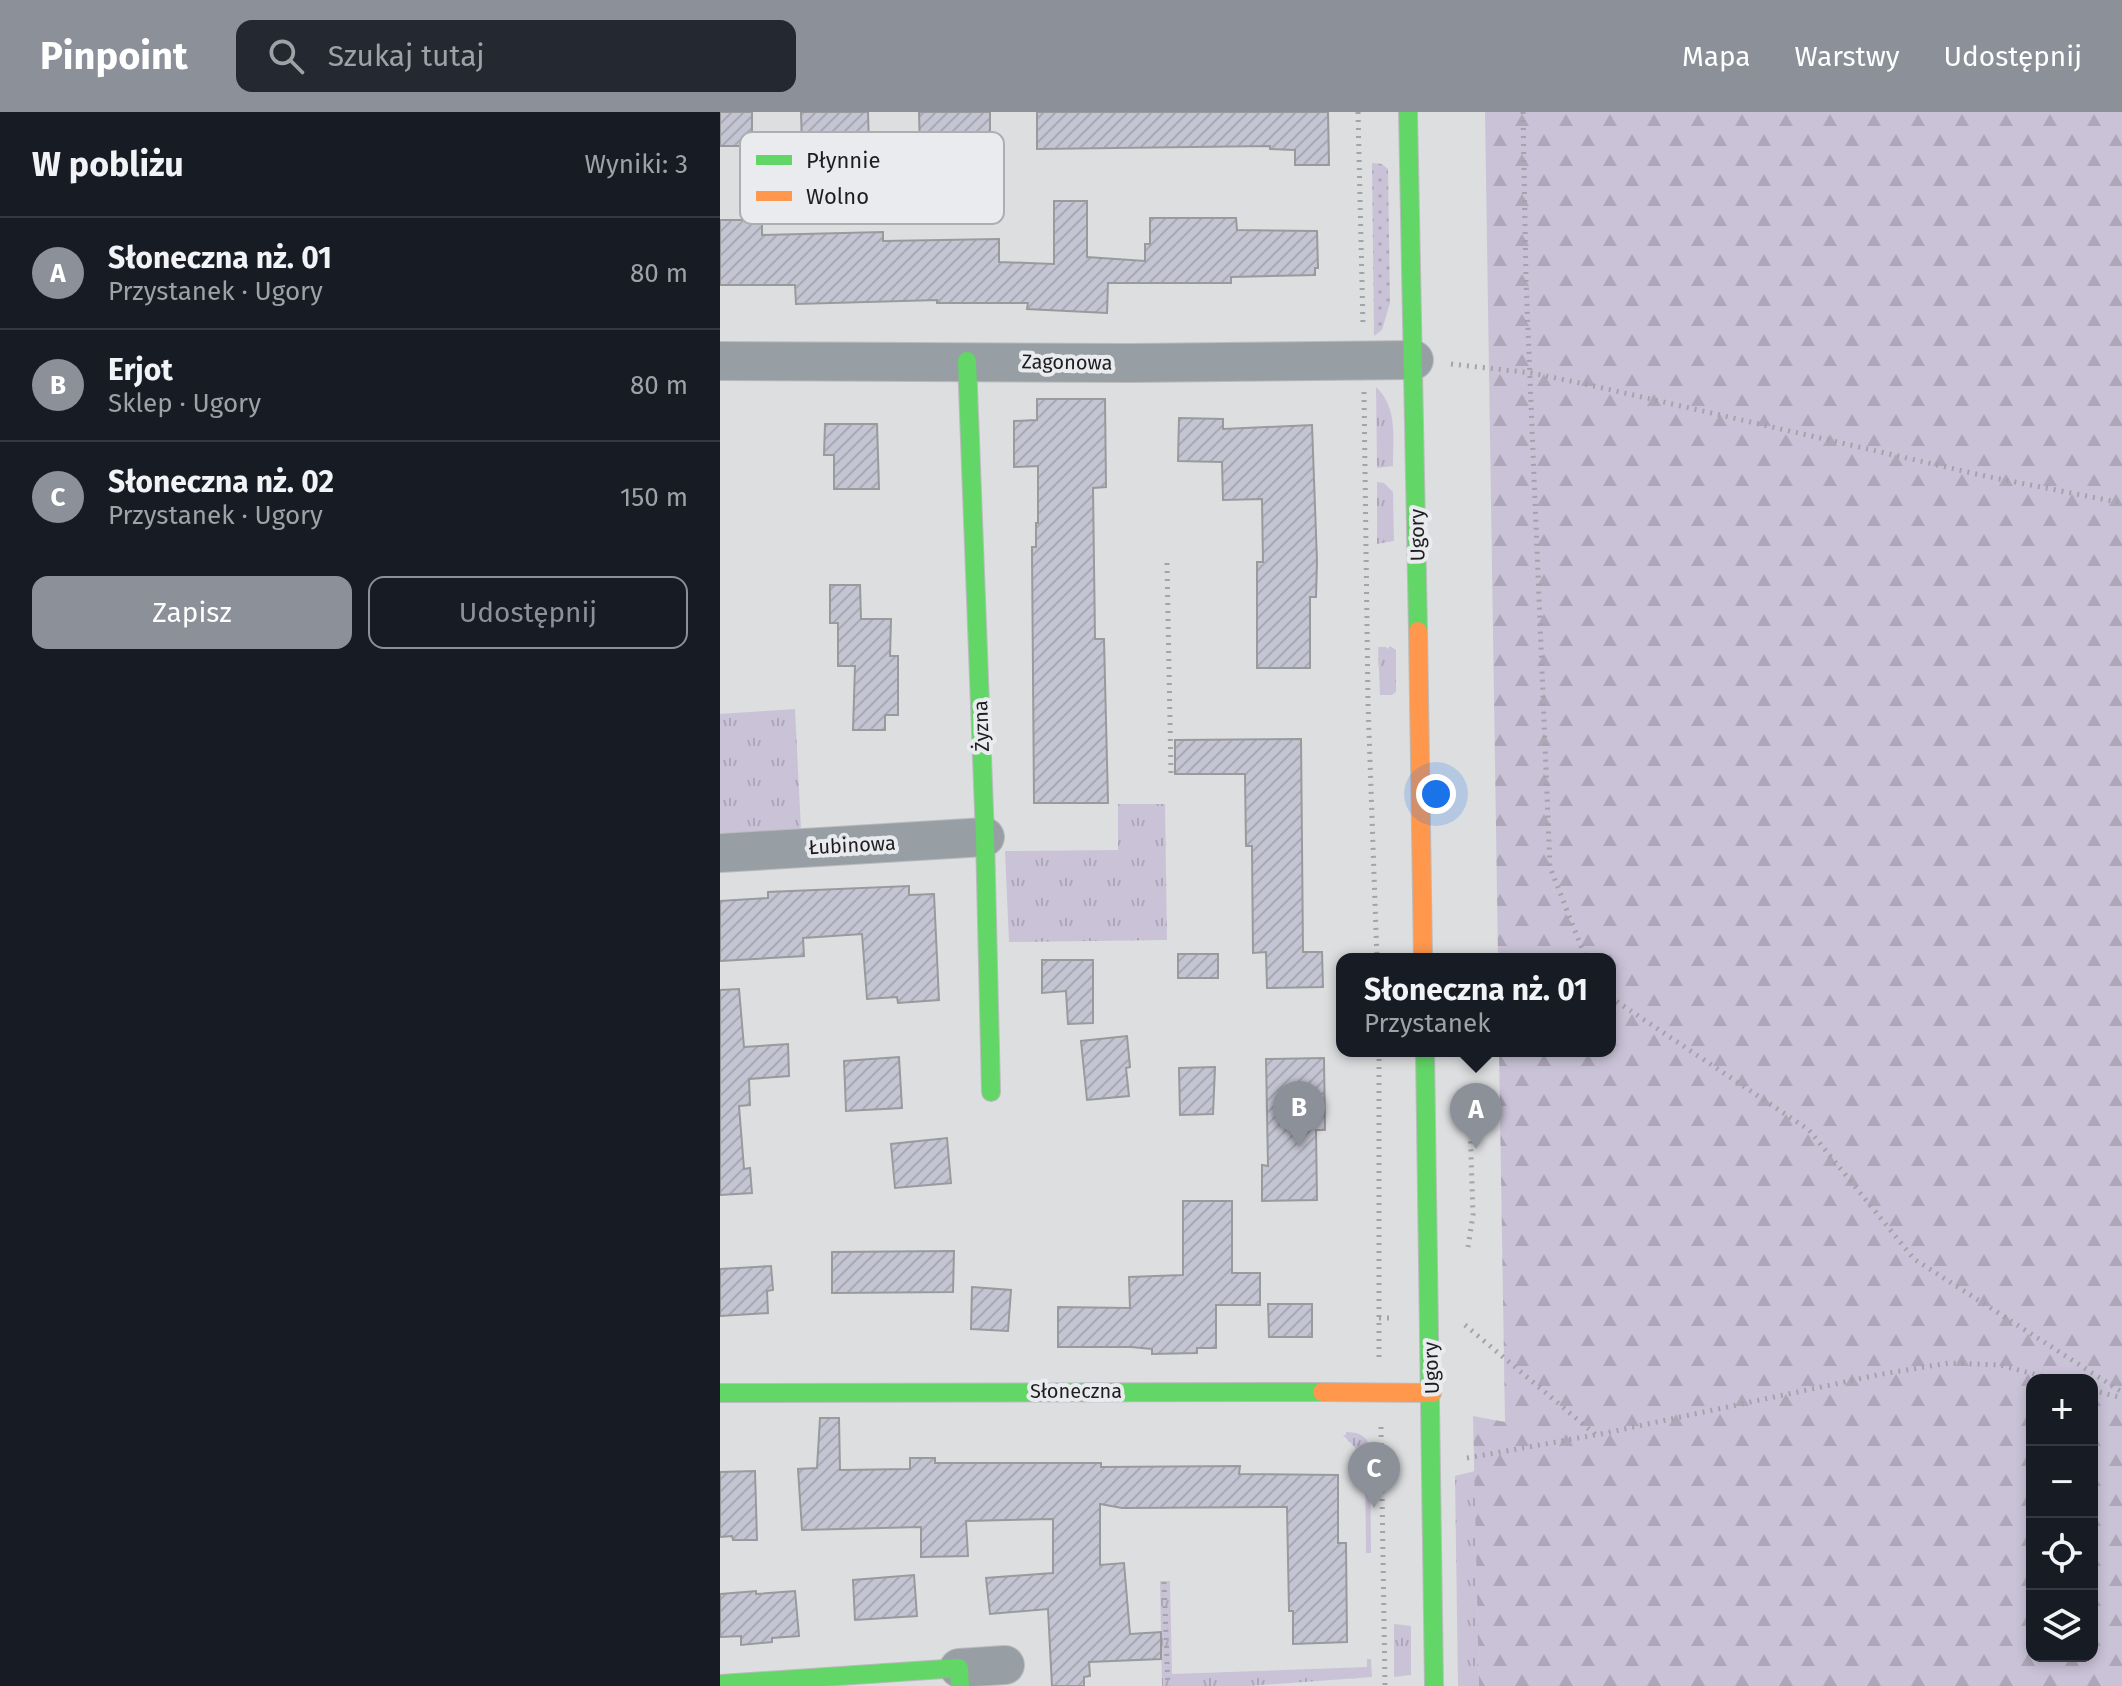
<!DOCTYPE html>
<html lang="pl">
<meta charset="utf-8">
<style>
body{margin:0;font-family:"Fira Sans",sans-serif;background:#242831;color:#f1f3f6}
.controls{position:absolute;right:24px;bottom:24px;display:grid;overflow:hidden;border-radius:16px;box-shadow:0 4px 12px #0003}
.controls button{width:72px;height:72px;display:grid;place-items:center;padding:0;border:0;border-bottom:2px solid #363941;background:#171b24;color:#f1f3f6;font:40px sans-serif}
.you{position:absolute;left:716px;top:682px;width:28px;height:28px;margin:-20px;border:6px solid #fff;border-radius:50%;background:#1a73e8;box-shadow:0 0 0 12px #1a73e833}
.badge{display:grid;place-items:center;width:52px;height:52px;border-radius:50%;background:#8c9099;color:#fff;font-size:26px;font-weight:700}
.pin{position:absolute;translate:-50% -66px;filter:drop-shadow(0 2px 4px #0008)}
.pin::after{content:'';position:absolute;top:42px;width:28px;height:24px;background:inherit;clip-path:polygon(0 0,100% 0,50% 100%)}
.popup{position:absolute;left:616px;top:841px;width:280px;height:104px;box-sizing:border-box;display:grid;place-content:center;border-radius:16px;background:#171b24;filter:drop-shadow(0 2px 6px #0005);font-size:26px;white-space:nowrap;color:#9ea1a6}
.popup b{font-size:30px;color:#f1f3f6}
.popup::after{content:'';position:absolute;left:50%;top:100%;margin-left:-16px;border:16px solid transparent;border-top-color:#171b24}
.list{margin:0;padding:0;list-style:none}
h2{display:flex;justify-content:space-between;align-items:center;height:104px;margin:0;padding:0 32px;font-size:34px}
h2 small{font-size:26px;font-weight:400;color:#9ea1a6}
.list li{display:grid;grid-template-columns:52px 1fr auto;gap:24px;align-items:center;box-sizing:border-box;height:112px;padding:0 32px;border-top:2px solid #363941}
.list b{display:block;font-size:30px;white-space:nowrap}
.list p{margin:0;font-size:26px;white-space:nowrap;color:#9ea1a6}
.list em{font-size:26px;font-style:normal;color:#9ea1a6}
.actions{display:flex;gap:16px;padding:24px 32px}
.actions a{flex:1;padding:18px 0;border:2px solid #8c9099;border-radius:16px;text-align:center;font-size:28px;color:#8c9099}
.actions .main{background:#8c9099;color:#fff}
.icon{flex:none;width:44px;height:44px;fill:none;stroke:currentColor;stroke-width:2;stroke-linecap:round;stroke-linejoin:round}
.map{position:relative;flex:none;width:1402px;height:1574px;overflow:hidden}
header{display:flex;align-items:center;gap:48px;box-sizing:border-box;height:112px;padding:0 40px;background:#8c9099;color:#fff}
header strong{font-size:38px}
nav{display:flex;gap:44px;margin-inline-start:auto;font-size:28px}
.search{width:560px;height:72px;background:#242831;display:flex;align-items:center;gap:20px;box-sizing:border-box;padding:0 28px;border-radius:16px;color:#9ea1a6;font-size:30px}
main{display:flex}
aside{flex:1;background:#171b24}
.map>svg:first-child{display:block}
.grass{fill:url(#grass-tufts)}
.forest{fill:url(#forest-firs);fill-rule:evenodd}
.park{fill:url(#park-dots)}
.building{fill:url(#building-hatch);stroke:#9a9a9c;stroke-width:2}
.lines{fill:none;stroke-linecap:round;stroke-linejoin:round}
.street-casing{stroke:#bbbbbd;stroke-width:40}
.fast-casing{stroke:#bbbbbd;stroke-width:20}
.slow-casing{stroke:#bbbbbd;stroke-width:20}
.path{stroke:#a1a4a8;stroke-width:5;stroke-dasharray:2 6;stroke-linecap:butt}
.street{stroke:#989fa4;stroke-width:38}
.fast{stroke:#63d668;stroke-width:18}
.slow{stroke:#ff974d;stroke-width:18}
.labels{text-anchor:middle;stroke-width:8;stroke-linejoin:round;paint-order:stroke}
.street-label{font-size:20px;fill:#1e1e20;stroke:#e9ebee}
.key{fill:#e9ebee;stroke:#acaeb0;stroke-width:2}
.key-label{font-size:22px;fill:#1e1e20}
</style>
<header>
<strong>Pinpoint</strong>
<div class="search"><svg class="icon" aria-label="search" viewBox="0 0 24 24"><circle cx="10" cy="10" r="6"/><path d="M15 15l6 6"/></svg>Szukaj tutaj</div>
<nav><a>Mapa</a><a>Warstwy</a><a>Udostępnij</a></nav>
</header>
<main>
<aside>
<h2>W pobliżu<small>Wyniki: 3</small></h2>
<ul class="list">
<li><span class="badge">A</span><div><b>Słoneczna nż. 01</b><p>Przystanek · Ugory</p></div><em>80 m</em></li>
<li><span class="badge">B</span><div><b>Erjot</b><p>Sklep · Ugory</p></div><em>80 m</em></li>
<li><span class="badge">C</span><div><b>Słoneczna nż. 02</b><p>Przystanek · Ugory</p></div><em>150 m</em></li>
</ul>
<div class="actions"><a class="main">Zapisz</a><a>Udostępnij</a></div>
</aside>
<div class="map">
<svg width="1402" height="1574" viewBox="0 0 1402 1574">
<defs>
<pattern id="grass-tufts" width="24" height="20" patternUnits="userSpaceOnUse" patternTransform="scale(2)"><rect width="24" height="20" fill="#cac3d8"/><path d="M3 7l-1-3M5 7V3M7 7l1-3M15 17l-1-3M17 17v-4M19 17l1-3" fill="none" stroke="#ada7b9"/></pattern>
<pattern id="forest-firs" width="22" height="20" patternUnits="userSpaceOnUse" patternTransform="scale(2)"><rect width="22" height="20" fill="#cac3d8"/><path d="M5 1l3.5 6h-7zM16 11l3.5 6h-7z" fill="#ada7b9"/></pattern>
<pattern id="park-dots" width="8" height="8" patternUnits="userSpaceOnUse" patternTransform="scale(2)"><rect width="8" height="8" fill="#cac3d8"/><path d="M2 2h.1M6 6h.1" fill="none" stroke="#ada7b9" stroke-width="1.8" stroke-linecap="round"/></pattern>
<pattern id="building-hatch" width="6" height="6" patternUnits="userSpaceOnUse" patternTransform="scale(2)"><rect width="6" height="6" fill="#c4c5d2"/><path d="M-1 1l2-2M0 6l6-6M5 7l2-2" fill="none" stroke="#a8a9b4"/></pattern>
</defs>
<rect width="100%" height="100%" fill="#dddee0"/>
<g class="grass">
<path d="M656,275C678,295 673,327 673,354L657,356Z"/>
<polygon points="657,370 664,371 673,380 674,429 657,432"/>
<polygon points="670,534 676,538 676,580 672,583 660,583 658,535 666,535 667,537"/>
<polygon points="75,597 81,717 0,722 0,602"/>
<polygon points="398,692 445,692 447,828 289,830 285,739 398,738"/>
<path d="M626,1320C638,1320 646,1323 650,1335L651,1441H646L645,1346L623,1323H626Z"/>
<polygon points="755,1359 759,1574 738,1574 735,1364"/>
<polygon points="440,1469 450,1469 452,1562 647,1555 647,1547 651,1547 652,1565 528,1574 442,1574"/>
<polygon points="674,1512 691,1514 691,1563 674,1565"/>
</g>
<path class="forest" d="M765,0H1402V1574H759L753,1304L785,1310L779,939H890V847H778ZM1312,1268H1372V1544H1312Z"/>
<polygon class="park" points="652,51 662,52 668,57 670,191 662,218 654,224"/>
<g class="building">
<rect x="0" y="0" width="32" height="34"/>
<polygon points="81,0 148,0 149,35 82,36"/>
<polygon points="199,0 270,0 270,35 200,36"/>
<polygon points="317,0 608,0 609,53 575,53 575,38 550,37 550,34 317,37"/>
<polygon points="334,89 367,89 367,145 425,149 425,132 430,132 430,106 516,106 517,118 597,119 598,156 595,156 595,163 511,165 511,171 388,171 387,201 307,197 308,191 217,191 217,188 76,192 75,173 0,173 0,108 42,108 42,123 163,120 163,129 279,127 279,150 334,152"/>
<polygon points="317,287 385,287 386,375 373,376 374,451 375,527 384,527 388,691 314,691 312,435 316,435 316,411 318,411 318,354 294,355 294,309 317,308"/>
<polygon points="459,306 503,307 503,317 592,313 597,449 596,485 590,485 590,556 537,556 537,450 543,450 542,387 503,388 502,350 458,349"/>
<polygon points="105,312 157,312 159,377 114,377 114,343 104,343"/>
<polygon points="110,473 140,473 141,507 171,507 170,544 178,544 178,603 165,603 165,618 133,618 135,554 118,554 118,511 110,511"/>
<polygon points="581,627 583,840 602,840 603,875 547,876 546,840 533,841 532,734 526,734 525,662 455,662 455,628"/>
<polygon points="189,774 189,783 214,782 219,888 178,891 177,885 147,887 142,822 83,826 84,844 0,849 0,789 48,786 48,780"/>
<rect x="458" y="842" width="40" height="24"/>
<polygon points="322,848 373,848 373,911 348,912 346,879 322,881"/>
<polygon points="19,877 24,935 68,932 69,964 29,967 30,993 19,994 24,1057 30,1056 32,1081 0,1083 0,878"/>
<polygon points="407,924 410,955 406,956 409,984 367,988 361,929"/>
<polygon points="179,945 182,996 126,999 124,949"/>
<polygon points="604,946 605,1018 596,1018 597,1088 542,1089 542,1053 548,1054 546,947"/>
<polygon points="495,955 493,1002 460,1003 459,956"/>
<polygon points="227,1026 231,1071 175,1076 171,1032"/>
<polygon points="463,1089 512,1089 512,1161 540,1161 540,1193 496,1193 496,1236 477,1236 477,1241 432,1242 432,1237 411,1235 338,1235 338,1195 410,1196 409,1165 463,1163"/>
<polygon points="234,1139 233,1180 112,1181 112,1140"/>
<polygon points="51,1154 53,1178 47,1179 48,1201 0,1204 0,1157"/>
<polygon points="252,1175 291,1178 288,1219 251,1217"/>
<polygon points="548,1192 592,1192 592,1225 549,1225"/>
<polygon points="100,1306 119,1306 120,1358 190,1357 190,1346 215,1346 215,1351 381,1351 381,1355 520,1354 519,1362 618,1363 618,1431 626,1431 627,1530 573,1532 573,1499 569,1499 567,1395 402,1396 380,1392 380,1453 404,1451 410,1522 441,1520 441,1547 369,1550 370,1564 364,1565 364,1574 332,1574 328,1497 270,1502 266,1466 333,1461 333,1407 246,1409 248,1444 201,1445 201,1415 82,1418 78,1357 97,1356"/>
<polygon points="35,1359 37,1428 13,1428 12,1424 0,1425 0,1360"/>
<polygon points="194,1463 197,1504 135,1508 133,1468"/>
<polygon points="36,1479 36,1482 75,1479 79,1524 52,1526 52,1530 21,1533 21,1524 0,1525 0,1482"/>
</g>
<g class="lines">
<defs>
<g id="street">
<polyline points="0,249 411,251 694,248"/>
<polyline points="0,741 265,725"/>
<polyline points="239,1556 285,1553"/>
</g>
<g id="fast">
<polyline points="688,0 698,519"/>
<polyline points="247,249 265,725 271,980"/>
<polyline points="705,939 714,1574"/>
<polyline points="0,1281 602,1280"/>
<polyline points="0,1572 239,1556 240,1574"/>
</g>
<g id="slow">
<polyline points="698,519 703,847"/>
<polyline points="602,1280 712,1281"/>
</g>
</defs>
<use href="#street" class="street-casing"/>
<use href="#fast" class="fast-casing"/>
<use href="#slow" class="slow-casing"/>
<g class="path">
<polyline points="638,0 643,214"/>
<polyline points="803,0 806,168 830,755 866,847"/>
<polyline points="731,252 812,261 874,274 1265,364 1402,391"/>
<polyline points="644,280 648,591 657,847"/>
<polyline points="447,451 451,662"/>
<polyline points="890,885 1089,1018 1194,1147 1402,1280"/>
<polyline points="659,939 659,1245"/>
<polyline points="748,1135 753,1103 750,1013"/>
<polyline points="659,1206 674,1206"/>
<polyline points="745,1213 876,1323 1162,1262 1229,1251 1280,1253 1336,1268"/>
<polyline points="1372,1278 1402,1286"/>
<polyline points="661,1315 665,1574"/>
<polyline points="747,1346 875,1323"/>
<polyline points="444,1470 448,1574"/>
</g>
<use href="#street" class="street"/>
<use href="#fast" class="fast"/>
<use href="#slow" class="slow"/>
</g>
<g class="labels">
<g class="street-label">
<text transform="translate(347 250) rotate(1)" y="7">Zagonowa</text>
<text transform="translate(697 423) rotate(-91)" y="7">Ugory</text>
<text transform="translate(261 614) rotate(-92)" y="7">Żyzna</text>
<text transform="translate(132 733) rotate(-3)" y="7">Łubinowa</text>
<text transform="translate(711 1256) rotate(-92)" y="7">Ugory</text>
<text x="356" y="1286">Słoneczna</text>
</g>
</g>
<rect x="20" y="20" width="264" height="92" rx="12" class="key"/>
<rect x="36" y="43" width="36" height="10" fill="#63d668"/>
<rect x="36" y="79" width="36" height="10" fill="#ff974d"/>
<g class="key-label">
<text x="86" y="56">Płynnie</text>
<text x="86" y="92">Wolno</text>
</g>
</svg>
<div class="controls">
<button>+</button>
<button>−</button>
<button><svg class="icon" aria-label="locate" viewBox="0 0 24 24"><circle cx="12" cy="12" r="6"/><path d="M12 2v4M12 18v4M2 12h4M18 12h4"/></svg></button>
<button><svg class="icon" aria-label="layers" viewBox="0 0 24 24"><path d="M12 4l9 5-9 5-9-5zM3 14l9 5 9-5"/></svg></button>
</div>
<div class="you"></div>
<div class="pin badge" style="left:756px;top:1037px">A</div>
<div class="popup"><b>Słoneczna nż. 01</b>Przystanek</div>
<div class="pin badge" style="left:579px;top:1035px">B</div>
<div class="pin badge" style="left:654px;top:1396px">C</div>
</div>
</main>
